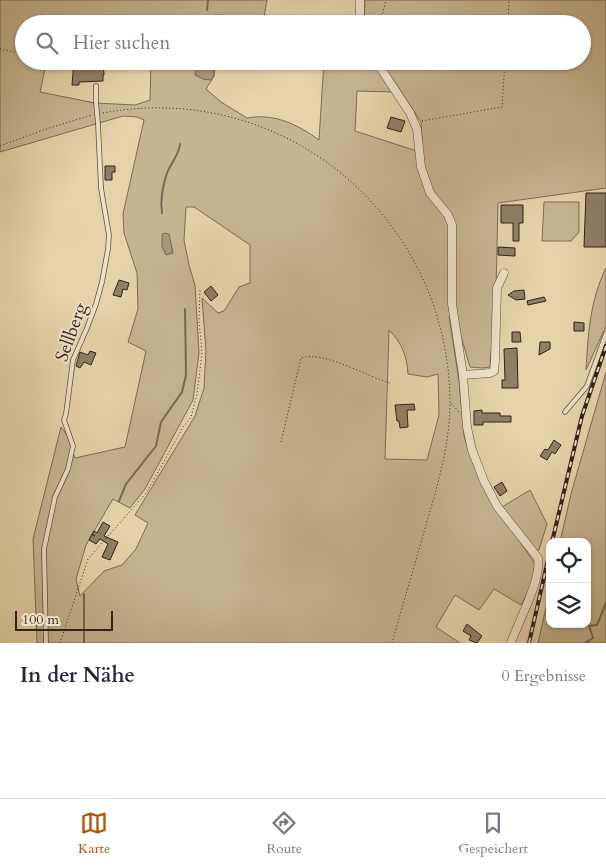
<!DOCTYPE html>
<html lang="de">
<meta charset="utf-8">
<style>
body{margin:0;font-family:Cardo,serif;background:#f2f2f3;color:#1f2937}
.controls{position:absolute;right:15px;bottom:15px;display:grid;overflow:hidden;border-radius:10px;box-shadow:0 1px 4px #0004}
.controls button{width:45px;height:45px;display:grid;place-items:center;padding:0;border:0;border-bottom:1px solid #e0e1e3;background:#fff;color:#1f2937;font:25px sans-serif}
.scale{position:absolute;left:15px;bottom:12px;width:98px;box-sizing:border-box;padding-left:5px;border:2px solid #30231a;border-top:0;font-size:14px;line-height:18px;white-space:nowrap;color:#30231a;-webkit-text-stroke:4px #efe2c8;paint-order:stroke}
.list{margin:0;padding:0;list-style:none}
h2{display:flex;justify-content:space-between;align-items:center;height:65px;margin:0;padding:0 20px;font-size:21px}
h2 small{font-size:16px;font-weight:400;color:#747a83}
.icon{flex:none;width:28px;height:28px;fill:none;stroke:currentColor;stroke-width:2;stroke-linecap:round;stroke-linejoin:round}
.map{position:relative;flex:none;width:606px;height:643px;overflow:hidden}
.search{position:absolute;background:#fff;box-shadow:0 1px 4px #0004;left:15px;right:15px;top:15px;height:55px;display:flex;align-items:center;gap:12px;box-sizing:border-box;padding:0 18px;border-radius:28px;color:#747a83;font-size:19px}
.sheet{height:155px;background:#fff}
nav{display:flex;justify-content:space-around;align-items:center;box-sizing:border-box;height:70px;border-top:1px solid #e0e1e3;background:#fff;font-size:14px;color:#747a83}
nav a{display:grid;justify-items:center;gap:2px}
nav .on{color:#b45309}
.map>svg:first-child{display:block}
.green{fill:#c7b592;stroke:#7c6c56;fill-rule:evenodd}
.water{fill:#a89779;stroke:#786953}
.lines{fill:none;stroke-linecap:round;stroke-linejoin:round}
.stream{stroke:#786953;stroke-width:2}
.building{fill:#8f7f65;stroke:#30231a}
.lane-casing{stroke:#5e4f3e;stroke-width:5.5}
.street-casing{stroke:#5e4f3e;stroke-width:9}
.path{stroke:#30231a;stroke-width:1;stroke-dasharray:1 2.5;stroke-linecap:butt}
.lane{stroke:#efe2c8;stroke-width:4}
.street{stroke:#efe2c8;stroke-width:8}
.rail-casing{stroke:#30231a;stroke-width:4}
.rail{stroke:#efe2c8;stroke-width:2;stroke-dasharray:5.5;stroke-linecap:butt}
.lane-bridge-casing{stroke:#5e4f3e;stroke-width:5.5;stroke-linecap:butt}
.lane-bridge{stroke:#efe2c8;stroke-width:4}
.labels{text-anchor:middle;stroke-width:4;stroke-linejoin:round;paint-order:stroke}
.street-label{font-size:18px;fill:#30231a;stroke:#efe2c8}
</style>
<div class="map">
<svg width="606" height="643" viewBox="0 0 606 643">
<rect width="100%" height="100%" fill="#e6d3aa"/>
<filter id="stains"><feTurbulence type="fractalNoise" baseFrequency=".004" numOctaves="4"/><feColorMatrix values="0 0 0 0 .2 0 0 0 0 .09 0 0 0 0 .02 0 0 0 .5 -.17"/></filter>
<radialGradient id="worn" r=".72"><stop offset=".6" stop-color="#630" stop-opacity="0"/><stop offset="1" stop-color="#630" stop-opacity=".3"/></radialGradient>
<g class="green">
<path d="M0,0H267L264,17L215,15V24H83L82,18L49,24H24V61H35L46,64L40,92L95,103L135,105L150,100L151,61H215L214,76L206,89L221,102L247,118C274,113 297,124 319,140L324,61H374L392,92L357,91L355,131L423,153L421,122L381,61H582V24H364L365,0H606V188L498,203L496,290L490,367L483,368L470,367L456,319L449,316L459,381L464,436L474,467L495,505L535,564L532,585L521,605L494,589L479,610L455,595L436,627L460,643H37L33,539L61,427L67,435L75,458L125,447L146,351L128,342L138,309L137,273L124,233L123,214L144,120L137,117L123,116L0,152ZM186,207H194L250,245V283L239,287L224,311L218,313L202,298L206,351L204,388L195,416L135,515L148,523L136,549L122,565L104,571L80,596L76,579L86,545L113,499L130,508L145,489L193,400L199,353L195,285L189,265L184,240ZM389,330C402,343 407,356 408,374L427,377L438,374L439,415L427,460L385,459Z"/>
<polygon points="544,202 579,202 579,232 571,241 542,241"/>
<path d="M606,268V326L586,370C588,335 590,300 606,268Z"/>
<polygon points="606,372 606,643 538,643 550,590 550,624 587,624 587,542 560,542 571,494"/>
<polygon points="530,490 547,524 539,550 532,549 502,507"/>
</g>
<g class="water">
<polygon points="198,61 213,61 214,76 211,80 203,79 195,75"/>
<polygon points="166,233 169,234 173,253 166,255 162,247 162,234"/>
</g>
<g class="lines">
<g class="stream">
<polyline points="207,10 208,0"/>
<path d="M162,213C160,200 163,185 167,173C171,163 179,155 180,144"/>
<polyline points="119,501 126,484 156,446 161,422 182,392 186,375 185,309"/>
<polyline points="84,594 84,643"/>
<polyline points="585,643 593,638 589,626 597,625 606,603"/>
</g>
</g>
<g class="building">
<polygon points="74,61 86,61 86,63 103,61 104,75 103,75 103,81 79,82 79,85 72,85"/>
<polygon points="391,117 405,121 401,132 387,128"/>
<polygon points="105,166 115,166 115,172 112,172 112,180 105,180"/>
<polygon points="586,193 606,193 606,247 584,247"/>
<polygon points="501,205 523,205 523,223 519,223 519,241 513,241 513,223 501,223"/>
<polygon points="498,247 515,248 515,256 498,255"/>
<polygon points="119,280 129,283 127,290 123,289 121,297 113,295"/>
<polygon points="211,286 218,295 211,301 204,292"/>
<polygon points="524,290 525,299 516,300 508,295 514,291"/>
<polygon points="544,297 546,301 528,305 527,301"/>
<polygon points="574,322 584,323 584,331 574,331"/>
<polygon points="512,332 520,332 521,342 512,342"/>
<polygon points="540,342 550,342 550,349 539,355"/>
<polygon points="517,348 518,388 502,388 502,380 505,380 504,349"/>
<polygon points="90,351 96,353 91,365 84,362 80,368 76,366 80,352 88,355"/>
<polygon points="414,404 415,410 407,410 408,427 400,428 399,421 397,421 395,405"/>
<polygon points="482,410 482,413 500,413 500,416 511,416 511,422 483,422 483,425 474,425 474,411"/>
<polygon points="554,440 561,445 555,454 552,452 547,460 540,456 545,449 548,450"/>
<polygon points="502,482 507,491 500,496 494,487"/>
<polygon points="103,522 110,526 104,536 118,542 110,560 102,557 108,544 100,539 96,544 89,540 92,534 95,536 92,534 94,531 97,533"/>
<polygon points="467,624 482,636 477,643 469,640 471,636 463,631"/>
</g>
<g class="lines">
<defs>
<g id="lane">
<polyline points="96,86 96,102"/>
<polyline points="565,412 587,386 606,334"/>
<polyline points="46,643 44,549 55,497 68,469 73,446 64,420 66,414 73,360 87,328 96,304 102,282 108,249 109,235 101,188 98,124"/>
</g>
<g id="street">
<polyline points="360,0 360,24"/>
<path d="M376,61L410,113L417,129L421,167L430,193L448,215L452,225V304L463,375L467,427L472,450L484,481L497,506L538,558C542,579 518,622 511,643"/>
<polyline points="463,375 490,373 494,371 495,360 497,288 504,273"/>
</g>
</defs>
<use href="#lane" class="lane-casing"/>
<use href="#street" class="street-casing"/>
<g class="path">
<polyline points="374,24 382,16 386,0"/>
<polyline points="508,24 509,0"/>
<polyline points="0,49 24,54"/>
<path d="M103,113C285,79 448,218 450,401C450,444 438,484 426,525C415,564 403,604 392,643"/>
<polyline points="422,121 502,107 505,61"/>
<polyline points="0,146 46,129 92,115"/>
<polyline points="451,403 459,412"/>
<path d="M281,442L301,358C323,350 368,377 390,383"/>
<polyline points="60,643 88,559 147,492 183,427 191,417 197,394 202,353 199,321 200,288"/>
</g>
<use href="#lane" class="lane"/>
<use href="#street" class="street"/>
<defs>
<g id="rail">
<polyline points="552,542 582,416 606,346"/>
<polyline points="529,643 550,551"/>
</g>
</defs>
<use href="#rail" class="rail-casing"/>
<use href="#rail" class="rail"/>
<defs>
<polyline id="lane-bridge" points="96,102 98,124"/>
</defs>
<use href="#lane-bridge" class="lane-bridge-casing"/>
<use href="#lane-bridge" class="lane-bridge"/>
</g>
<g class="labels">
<g class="street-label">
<text transform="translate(71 332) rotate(-70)" y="6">Sellberg</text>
</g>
</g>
<rect width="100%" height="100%" filter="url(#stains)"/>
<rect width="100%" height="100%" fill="url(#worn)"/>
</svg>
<div class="controls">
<button><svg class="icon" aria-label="locate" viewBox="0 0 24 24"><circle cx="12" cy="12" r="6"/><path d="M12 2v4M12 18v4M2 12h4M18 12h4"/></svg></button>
<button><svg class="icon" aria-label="layers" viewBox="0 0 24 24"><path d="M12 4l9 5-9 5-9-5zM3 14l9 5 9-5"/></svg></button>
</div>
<div class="scale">100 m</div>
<div class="search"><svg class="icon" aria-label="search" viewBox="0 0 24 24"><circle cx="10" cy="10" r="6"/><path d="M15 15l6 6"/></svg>Hier suchen</div>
</div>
<section class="sheet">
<h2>In der Nähe<small>0 Ergebnisse</small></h2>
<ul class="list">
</ul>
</section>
<nav>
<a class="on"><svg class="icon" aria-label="map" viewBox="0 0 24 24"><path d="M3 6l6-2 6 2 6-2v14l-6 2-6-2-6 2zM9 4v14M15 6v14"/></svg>Karte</a>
<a><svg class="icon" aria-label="directions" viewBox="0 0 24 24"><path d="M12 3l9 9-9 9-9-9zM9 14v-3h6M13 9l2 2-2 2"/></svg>Route</a>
<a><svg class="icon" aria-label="saved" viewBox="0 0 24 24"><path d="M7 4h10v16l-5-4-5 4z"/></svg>Gespeichert</a>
</nav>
